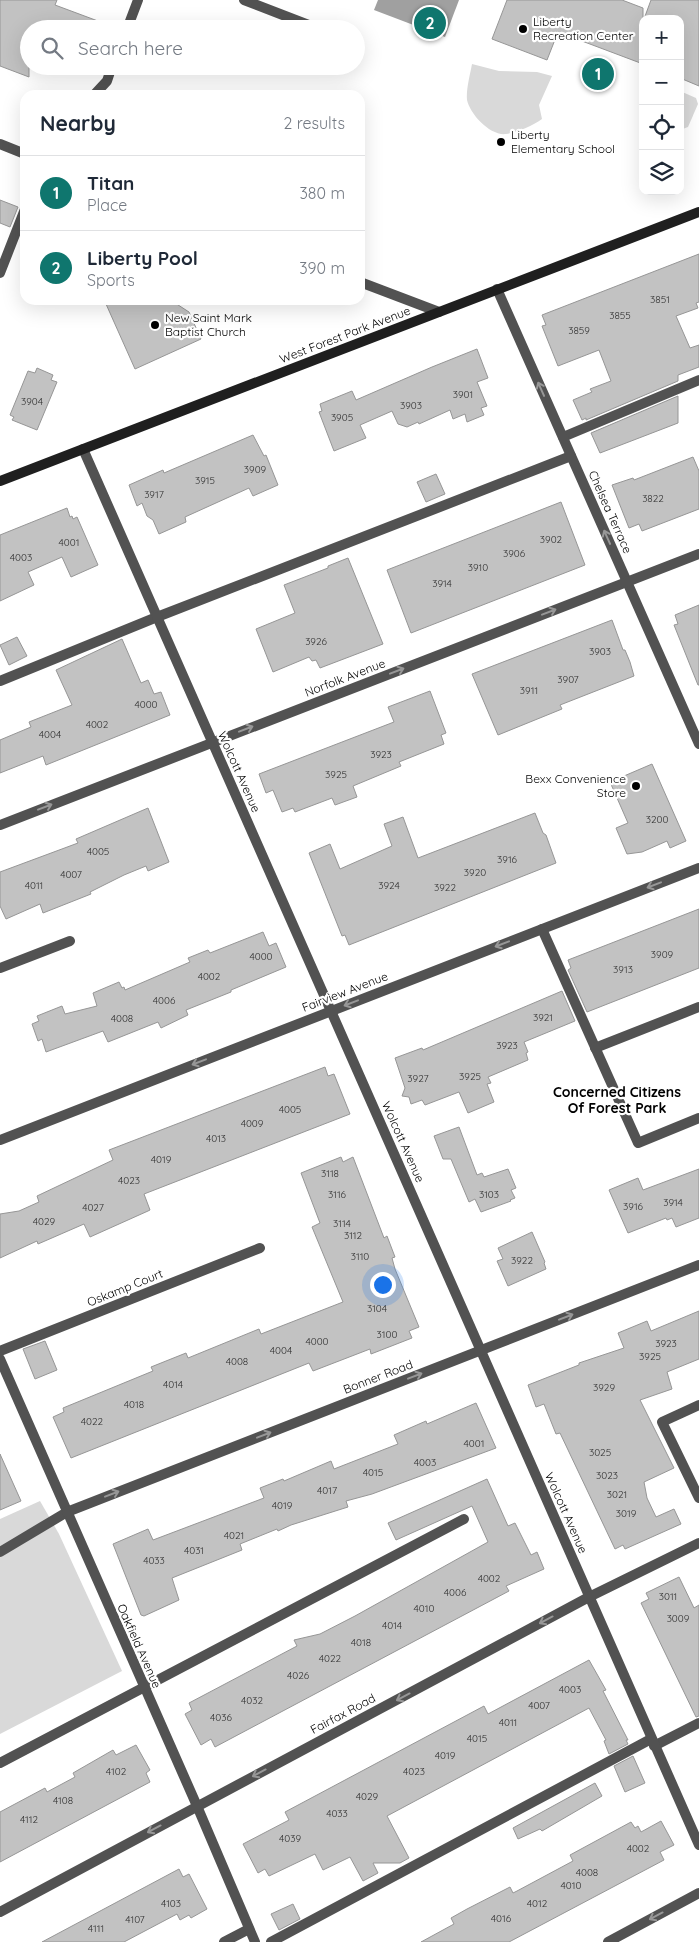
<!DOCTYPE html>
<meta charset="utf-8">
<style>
body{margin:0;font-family:Quicksand,sans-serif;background:#f6f6f7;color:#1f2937}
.controls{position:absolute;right:15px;top:15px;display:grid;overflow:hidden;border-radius:10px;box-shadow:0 5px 20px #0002}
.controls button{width:45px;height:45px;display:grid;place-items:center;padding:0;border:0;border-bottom:1px solid #e0e1e3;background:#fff;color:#1f2937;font:25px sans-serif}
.you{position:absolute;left:382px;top:1284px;width:18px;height:18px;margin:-12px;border:4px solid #fff;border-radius:50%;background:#1a73e8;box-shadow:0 0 0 8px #1a73e833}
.badge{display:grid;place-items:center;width:32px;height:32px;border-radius:50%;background:#0f766e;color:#fff;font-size:16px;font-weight:700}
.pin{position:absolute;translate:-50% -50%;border:2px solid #fff;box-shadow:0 1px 5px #0006}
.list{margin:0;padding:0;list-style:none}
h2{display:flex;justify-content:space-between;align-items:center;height:65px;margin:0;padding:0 20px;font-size:21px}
h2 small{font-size:16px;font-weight:400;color:#747a83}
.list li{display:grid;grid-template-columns:32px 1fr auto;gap:15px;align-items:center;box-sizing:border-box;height:75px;padding:0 20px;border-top:1px solid #e0e1e3}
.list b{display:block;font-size:19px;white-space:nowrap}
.list p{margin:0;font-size:16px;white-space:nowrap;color:#747a83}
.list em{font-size:16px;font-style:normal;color:#747a83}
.icon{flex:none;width:28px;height:28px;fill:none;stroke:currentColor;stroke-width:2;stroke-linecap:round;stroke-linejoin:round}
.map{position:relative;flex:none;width:699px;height:1942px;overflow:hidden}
.search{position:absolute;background:#fff;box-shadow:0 5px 20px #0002;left:20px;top:20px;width:345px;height:55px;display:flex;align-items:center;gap:12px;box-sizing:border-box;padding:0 18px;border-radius:28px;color:#747a83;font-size:19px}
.panel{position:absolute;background:#fff;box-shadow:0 5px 20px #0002;left:20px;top:90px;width:345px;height:215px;border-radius:15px}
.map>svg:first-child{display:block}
.green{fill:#d9d9d9}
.water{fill:#a0a0a0}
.building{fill:#c2c2c2;stroke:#969696}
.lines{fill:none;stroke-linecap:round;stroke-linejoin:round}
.service{stroke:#525252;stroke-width:10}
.minor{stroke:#525252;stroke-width:10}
.tertiary{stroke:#525252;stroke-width:10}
.secondary{stroke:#1f1f1f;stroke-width:10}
.oneway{stroke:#979797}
.poi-dot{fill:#000;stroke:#fff;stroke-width:2}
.labels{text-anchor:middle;stroke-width:4.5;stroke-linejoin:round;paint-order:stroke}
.number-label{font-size:10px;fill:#303030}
.poi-label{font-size:12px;fill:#000;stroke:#fff;text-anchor:start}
.street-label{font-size:12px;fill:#000;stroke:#fff}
.neighbourhood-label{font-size:14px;font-weight:bold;fill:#000;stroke:#fff}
</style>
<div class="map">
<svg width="699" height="1942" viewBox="0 0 699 1942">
<rect width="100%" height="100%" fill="#fff"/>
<g class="green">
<path d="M472,64L499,71L537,72L552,76L539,105L542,119C532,126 518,132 506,134C490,136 470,114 467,100C466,89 470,75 472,64Z"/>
<polygon points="680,91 696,98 698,104 688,127 680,130"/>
<polygon points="40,1501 59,1534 122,1671 0,1734 0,1519"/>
</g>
<polygon class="water" points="378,0 459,0 445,37 374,10"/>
<g class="building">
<polygon points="0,0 57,0 55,5 114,27 114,29 29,29 29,77 0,66"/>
<polygon points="507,0 622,0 643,8 643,64 558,32 547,60 492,39"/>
<polygon points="651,0 699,0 699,86 680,78 680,19 644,19"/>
<polygon points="0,200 18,207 10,227 0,223"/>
<polygon points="699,254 699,302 696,303 698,308 676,316 690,348 699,345 699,367 678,375 678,381 586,420 586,418 582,420 573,400 592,392 590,389 611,381 599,350 558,366 542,326 546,325 542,315"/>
<polygon points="116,300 172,301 189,312 201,339 135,369 106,304"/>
<polygon points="477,349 488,378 477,382 487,406 481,408 484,415 467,422 465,414 453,419 450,410 419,424 418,422 407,427 398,424 392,411 360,425 366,438 334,451 319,412 322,411 320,404 352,391 356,400 432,367"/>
<polygon points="37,368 53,375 51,380 57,382 37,430 12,420 14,417 10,415 28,371 35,373"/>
<polygon points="678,396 678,423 600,453 591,433"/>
<polygon points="253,435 264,456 266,455 278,485 253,496 249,488 185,517 186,522 159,534 153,520 147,516 142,503 137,506 129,485 163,470 164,473"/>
<polygon points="693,457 699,471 699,509 642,531 639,524 629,528 612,485 633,478 634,480"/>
<polygon points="436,474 445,494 426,502 417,482"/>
<polygon points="561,502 585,565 411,633 387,570"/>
<polygon points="67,508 70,517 72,516 73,519 77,517 98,565 71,577 62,557 28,572 34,585 0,601 0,535"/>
<polygon points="348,558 383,644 320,668 316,660 312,661 309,657 273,672 256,629 295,613 284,585 328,568 328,566"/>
<polygon points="699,605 699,685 698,685 674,625 678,624 675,615"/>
<polygon points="612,620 623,650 625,650 630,662 634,676 560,705 562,709 498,735 472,674"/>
<polygon points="17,637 27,656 9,665 0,645"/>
<polygon points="122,639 141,683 148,680 154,694 161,692 170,715 46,765 43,756 0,773 0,740 31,727 29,722 72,705 56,670"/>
<polygon points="430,691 446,733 441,735 444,744 399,762 401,766 353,786 357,797 335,805 332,798 295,812 293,808 282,812 273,790 266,793 259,774 394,722 388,707"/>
<polygon points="652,764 686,841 670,848 667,841 642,852 627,854 616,828 628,823 610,782"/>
<polygon points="148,808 169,862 148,871 146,866 124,875 90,892 91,894 43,913 40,904 6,919 0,906 0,872 78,843 76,839"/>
<polygon points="535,813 543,833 546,835 556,863 349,945 345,935 342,936 309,853 330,844 340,869 392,846 384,824 403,817 418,858"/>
<polygon points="699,909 699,968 587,1012 568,970 571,968 568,960"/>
<polygon points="263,932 269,946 276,943 286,967 231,990 231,992 186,1010 188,1015 161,1028 158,1022 108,1042 103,1031 46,1052 42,1039 38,1041 32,1024 39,1021 37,1016 62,1006 65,1014 97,1006 93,993 119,982 122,988 124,987 125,990 190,962 188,958 208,950 210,953"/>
<polygon points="562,991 575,1021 524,1042 528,1052 526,1053 528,1060 488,1077 491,1083 487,1084 494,1102 468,1113 459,1092 425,1105 422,1100 411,1104 409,1097 402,1096 405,1088 395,1058 422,1048 423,1050"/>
<polygon points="325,1067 328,1076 334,1074 350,1114 144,1194 150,1210 148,1211 90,1237 84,1224 38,1244 37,1241 0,1258 0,1214 19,1211 39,1202 37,1196 113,1160 109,1150"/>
<polygon points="459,1127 477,1175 482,1173 484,1177 508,1169 516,1188 511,1190 515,1198 510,1200 511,1201 481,1212 475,1199 469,1202 451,1159 443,1159 434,1136"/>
<polygon points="341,1157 343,1162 353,1157 384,1238 387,1236 395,1257 392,1258 395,1269 419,1327 409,1331 412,1338 371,1354 370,1349 313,1371 309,1363 71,1458 53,1417 64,1412 63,1408 153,1371 151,1367 186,1353 188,1358 259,1329 261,1334 343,1302 312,1227 320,1223 301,1173"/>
<polygon points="699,1169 699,1218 676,1227 672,1218 667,1220 666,1218 628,1233 609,1190 638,1178 643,1190"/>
<polygon points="532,1232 545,1262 544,1263 546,1269 508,1286 497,1261 503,1259 498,1248"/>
<polygon points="699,1311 699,1359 667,1372 672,1389 640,1400 674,1468 644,1482 647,1498 656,1517 674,1509 681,1524 625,1549 623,1545 615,1549 560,1433 556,1434 544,1404 536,1407 528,1385 579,1365 579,1363 624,1348 618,1333 647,1321 651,1331"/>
<polygon points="45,1341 57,1370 35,1379 23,1349"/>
<polygon points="476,1403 496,1448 372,1494 346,1501 348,1507 291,1525 278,1531 277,1529 240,1544 242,1550 172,1578 179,1600 144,1616 141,1615 113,1544 148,1529 153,1540 264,1498 260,1488 283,1479 284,1481 331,1461 334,1469 398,1444 394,1435 426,1421 427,1424"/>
<polygon points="0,1454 21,1501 0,1510"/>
<polygon points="487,1479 508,1526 515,1523 531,1555 537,1552 544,1569 506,1586 509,1591 215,1747 211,1739 201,1745 185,1714 192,1710 189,1703 297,1646 294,1640 320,1634 355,1616 488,1542 472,1506 396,1540 388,1523"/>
<polygon points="679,1577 694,1608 699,1605 699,1716 696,1717 641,1603 649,1599 646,1593"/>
<polygon points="589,1660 606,1690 603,1691 628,1740 626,1740 628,1744 609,1754 604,1741 606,1740 589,1708 387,1816 409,1858 400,1863 373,1863 378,1873 363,1881 350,1857 323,1870 315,1854 269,1876 265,1869 258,1873 243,1844 289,1820 285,1812 484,1706 488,1714"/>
<polygon points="136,1745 150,1770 146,1773 150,1782 0,1862 0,1812 45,1788 47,1792 75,1777 73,1773 113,1750 116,1755"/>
<polygon points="633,1756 645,1783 625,1792 614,1766"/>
<polygon points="595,1783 602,1796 542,1831 540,1829 518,1839 513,1828"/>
<polygon points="661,1821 674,1845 660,1852 664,1860 509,1942 421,1942 454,1924 451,1918 467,1909 510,1887 513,1893 517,1891 573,1861 570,1855 631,1822 635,1828 638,1826 641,1832"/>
<polygon points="179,1869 183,1877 189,1874 207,1909 191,1918 189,1915 180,1920 177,1914 124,1942 42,1942"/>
<polygon points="293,1904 300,1919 279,1930 271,1914"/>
</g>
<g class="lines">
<g class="service">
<polyline points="244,0 319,29"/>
<polyline points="127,29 138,0"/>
<polyline points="94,95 107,81 112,66"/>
<polyline points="0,273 25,209"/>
<polyline points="563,437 699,380"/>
<polyline points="0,681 157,617 571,456"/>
<polyline points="542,929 638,1143 699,1118"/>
<polyline points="0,968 70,941"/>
<polyline points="595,1048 699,1007"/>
<polyline points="0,1351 260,1248"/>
<polyline points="699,1405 662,1422 699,1498"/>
<polyline points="0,1552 67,1512"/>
<polyline points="654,1746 699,1723"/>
<polyline points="0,1763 464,1519"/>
<polyline points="224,1942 249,1929"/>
<polyline points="271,1942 651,1739"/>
</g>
<g class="minor">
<polyline points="0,144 25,154"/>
<polyline points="360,282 439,312"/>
<polyline points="497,289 699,744"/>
<polyline points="83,449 699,1845"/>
<polyline points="0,825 699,554"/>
<polyline points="0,1140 699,868"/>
<polyline points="0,1359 197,1806 255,1942"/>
<polyline points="67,1512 699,1265"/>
<polyline points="0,1912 589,1597 699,1543"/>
</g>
<polyline class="tertiary" points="608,1942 699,1893"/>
<polyline class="secondary" points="0,481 699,212"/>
</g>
<defs><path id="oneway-shaft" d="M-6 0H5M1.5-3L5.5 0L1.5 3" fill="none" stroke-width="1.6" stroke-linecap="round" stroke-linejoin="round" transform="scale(1.25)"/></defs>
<g class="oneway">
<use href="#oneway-shaft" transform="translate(541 389) rotate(-114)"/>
<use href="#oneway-shaft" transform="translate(607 537) rotate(-114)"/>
<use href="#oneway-shaft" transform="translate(549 612) rotate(-21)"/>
<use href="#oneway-shaft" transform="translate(397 671) rotate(-21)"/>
<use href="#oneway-shaft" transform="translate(246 729) rotate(-21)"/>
<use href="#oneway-shaft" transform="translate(45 807) rotate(-21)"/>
<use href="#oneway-shaft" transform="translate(654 885) rotate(159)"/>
<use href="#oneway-shaft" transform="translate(502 944) rotate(159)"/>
<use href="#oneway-shaft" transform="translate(351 1003) rotate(159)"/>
<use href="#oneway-shaft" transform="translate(199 1062) rotate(159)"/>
<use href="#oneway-shaft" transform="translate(566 1317) rotate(-21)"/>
<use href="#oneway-shaft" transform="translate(415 1376) rotate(-21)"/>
<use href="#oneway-shaft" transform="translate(264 1435) rotate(-21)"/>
<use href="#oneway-shaft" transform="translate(112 1494) rotate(-21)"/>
<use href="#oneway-shaft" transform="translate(546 1620) rotate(152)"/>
<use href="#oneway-shaft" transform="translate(403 1697) rotate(152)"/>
<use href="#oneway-shaft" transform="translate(259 1773) rotate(152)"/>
<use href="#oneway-shaft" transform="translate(154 1829) rotate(152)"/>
<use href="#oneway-shaft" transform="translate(656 1916) rotate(152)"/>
</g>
<g class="poi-dot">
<circle cx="523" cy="29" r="5"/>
<circle cx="501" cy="142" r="5"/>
<circle cx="155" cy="325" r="5"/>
<circle cx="636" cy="786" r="5"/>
</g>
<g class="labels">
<g class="number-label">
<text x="660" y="303">3851</text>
<text x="620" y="319">3855</text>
<text x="579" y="334">3859</text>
<text x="463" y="398">3901</text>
<text x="32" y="405">3904</text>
<text x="411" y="409">3903</text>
<text x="342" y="421">3905</text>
<text x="255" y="473">3909</text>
<text x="205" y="484">3915</text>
<text x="154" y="498">3917</text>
<text x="653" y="502">3822</text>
<text x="551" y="543">3902</text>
<text x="69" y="546">4001</text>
<text x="514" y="557">3906</text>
<text x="21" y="561">4003</text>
<text x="478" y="571">3910</text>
<text x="442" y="587">3914</text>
<text x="316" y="645">3926</text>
<text x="600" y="655">3903</text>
<text x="568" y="683">3907</text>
<text x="529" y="694">3911</text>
<text x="146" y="708">4000</text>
<text x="97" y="728">4002</text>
<text x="50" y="738">4004</text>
<text x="381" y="758">3923</text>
<text x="336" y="778">3925</text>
<text x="657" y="823">3200</text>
<text x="98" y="855">4005</text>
<text x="507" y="863">3916</text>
<text x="475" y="876">3920</text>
<text x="71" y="878">4007</text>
<text x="34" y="889">4011</text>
<text x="389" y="889">3924</text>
<text x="445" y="891">3922</text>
<text x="662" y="958">3909</text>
<text x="261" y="960">4000</text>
<text x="623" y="973">3913</text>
<text x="209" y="980">4002</text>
<text x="164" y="1004">4006</text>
<text x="543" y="1021">3921</text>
<text x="122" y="1022">4008</text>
<text x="507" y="1049">3923</text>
<text x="470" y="1080">3925</text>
<text x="418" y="1082">3927</text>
<text x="290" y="1113">4005</text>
<text x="252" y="1127">4009</text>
<text x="216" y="1142">4013</text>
<text x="161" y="1163">4019</text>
<text x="330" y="1177">3118</text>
<text x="129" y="1184">4023</text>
<text x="337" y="1198">3116</text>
<text x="489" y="1198">3103</text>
<text x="673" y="1206">3914</text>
<text x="633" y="1210">3916</text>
<text x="93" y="1211">4027</text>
<text x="44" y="1225">4029</text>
<text x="342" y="1227">3114</text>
<text x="353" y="1239">3112</text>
<text x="360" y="1260">3110</text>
<text x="522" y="1264">3922</text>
<text x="377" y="1312">3104</text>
<text x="387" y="1338">3100</text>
<text x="317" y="1345">4000</text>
<text x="666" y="1347">3923</text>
<text x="281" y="1354">4004</text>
<text x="650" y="1360">3925</text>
<text x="237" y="1365">4008</text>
<text x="173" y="1388">4014</text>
<text x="604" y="1391">3929</text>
<text x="134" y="1408">4018</text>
<text x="92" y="1425">4022</text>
<text x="474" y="1447">4001</text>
<text x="600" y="1456">3025</text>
<text x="425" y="1466">4003</text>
<text x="373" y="1476">4015</text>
<text x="607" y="1479">3023</text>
<text x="327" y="1494">4017</text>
<text x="617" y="1498">3021</text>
<text x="282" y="1509">4019</text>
<text x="626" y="1517">3019</text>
<text x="234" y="1539">4021</text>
<text x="194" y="1554">4031</text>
<text x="154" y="1564">4033</text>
<text x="489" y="1582">4002</text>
<text x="455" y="1596">4006</text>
<text x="668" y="1600">3011</text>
<text x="424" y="1612">4010</text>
<text x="678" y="1622">3009</text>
<text x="392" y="1629">4014</text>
<text x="361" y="1646">4018</text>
<text x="330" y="1662">4022</text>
<text x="298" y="1679">4026</text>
<text x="570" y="1693">4003</text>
<text x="252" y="1704">4032</text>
<text x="539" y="1709">4007</text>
<text x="221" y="1721">4036</text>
<text x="508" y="1726">4011</text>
<text x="477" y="1742">4015</text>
<text x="445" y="1759">4019</text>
<text x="116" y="1775">4102</text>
<text x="414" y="1775">4023</text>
<text x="367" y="1800">4029</text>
<text x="63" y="1804">4108</text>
<text x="337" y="1817">4033</text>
<text x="29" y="1823">4112</text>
<text x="290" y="1842">4039</text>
<text x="638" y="1852">4002</text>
<text x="587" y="1876">4008</text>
<text x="571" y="1889">4010</text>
<text x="171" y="1907">4103</text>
<text x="537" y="1907">4012</text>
<text x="501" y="1922">4016</text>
<text x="135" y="1923">4107</text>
<text x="96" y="1932">4111</text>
</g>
<g class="poi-label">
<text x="533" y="26">Liberty<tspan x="533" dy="14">Recreation Center</tspan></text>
<text x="511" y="139">Liberty<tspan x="511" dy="14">Elementary School</tspan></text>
<text x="165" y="322">New Saint Mark<tspan x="165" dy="14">Baptist Church</tspan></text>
<text x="626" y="783" text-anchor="end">Bexx Convenience<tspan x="626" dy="14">Store</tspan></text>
</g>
<g class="street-label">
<text transform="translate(345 335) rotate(-21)" y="4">West Forest Park Avenue</text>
<text transform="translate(610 512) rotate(66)" y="4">Chelsea Terrace</text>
<text transform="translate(345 678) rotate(-21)" y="4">Norfolk Avenue</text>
<text transform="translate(239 772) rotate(66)" y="4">Wolcott Avenue</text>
<text transform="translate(345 992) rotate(-21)" y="4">Fairview Avenue</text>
<text transform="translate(403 1142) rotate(66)" y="4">Wolcott Avenue</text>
<text transform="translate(125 1288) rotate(-22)" y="4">Oskamp Court</text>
<text transform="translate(378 1377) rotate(-21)" y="4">Bonner Road</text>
<text transform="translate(566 1513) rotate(66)" y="4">Wolcott Avenue</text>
<text transform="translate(139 1646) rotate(66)" y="4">Oakfield Avenue</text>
<text transform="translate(343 1714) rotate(-28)" y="4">Fairfax Road</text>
</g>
<g class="neighbourhood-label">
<text x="617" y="1097">Concerned Citizens<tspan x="617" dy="16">Of Forest Park</tspan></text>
</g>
</g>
</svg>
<div class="controls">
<button>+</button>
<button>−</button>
<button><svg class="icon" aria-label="locate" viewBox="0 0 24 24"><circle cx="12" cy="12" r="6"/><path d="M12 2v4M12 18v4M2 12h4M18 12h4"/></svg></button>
<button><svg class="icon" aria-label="layers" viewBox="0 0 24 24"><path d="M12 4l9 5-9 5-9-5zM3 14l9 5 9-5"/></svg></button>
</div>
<div class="you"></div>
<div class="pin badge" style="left:598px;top:74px">1</div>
<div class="pin badge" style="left:430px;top:23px">2</div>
<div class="search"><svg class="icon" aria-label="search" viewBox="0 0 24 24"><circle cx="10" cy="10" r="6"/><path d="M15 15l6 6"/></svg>Search here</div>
<section class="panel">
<h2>Nearby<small>2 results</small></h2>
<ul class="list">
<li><span class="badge">1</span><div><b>Titan</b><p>Place</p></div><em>380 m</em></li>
<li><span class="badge">2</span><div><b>Liberty Pool</b><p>Sports</p></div><em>390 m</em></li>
</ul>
</section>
</div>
